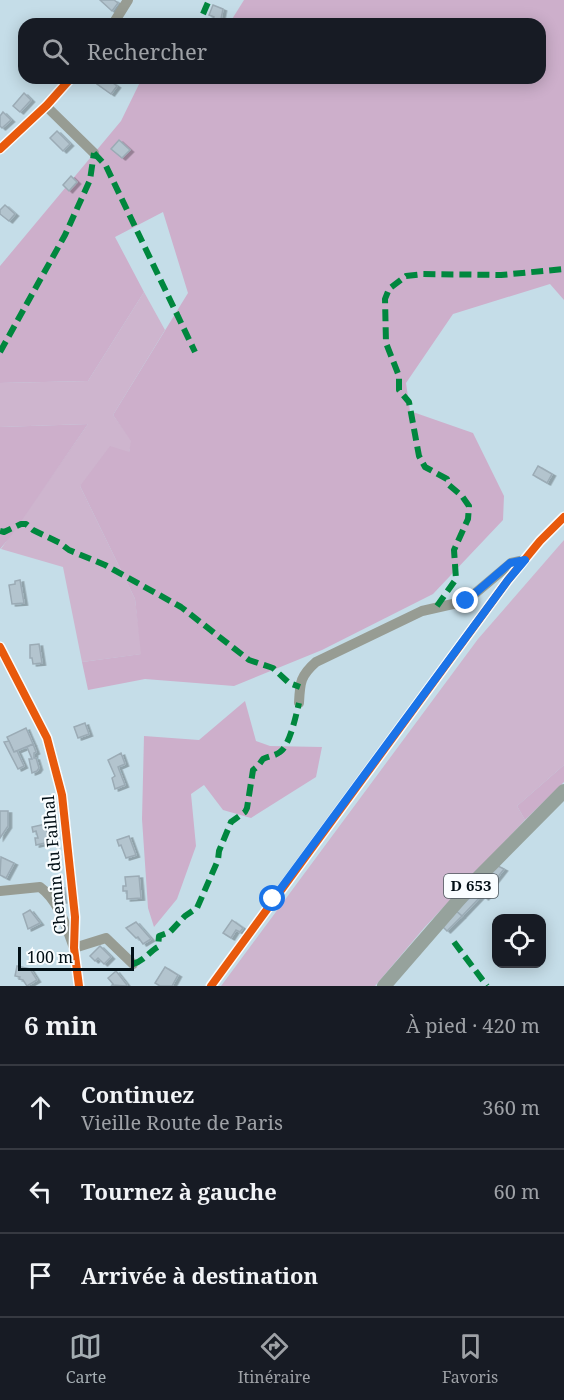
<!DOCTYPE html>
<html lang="fr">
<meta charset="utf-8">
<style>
body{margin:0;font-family:"Noto Serif",serif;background:#20242c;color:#f1f3f6}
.controls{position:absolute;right:18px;bottom:18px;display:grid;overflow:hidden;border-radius:12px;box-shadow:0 3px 15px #0003}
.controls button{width:54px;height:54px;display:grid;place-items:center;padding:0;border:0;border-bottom:2px solid #363941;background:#171b24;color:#f1f3f6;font:30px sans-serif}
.scale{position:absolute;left:18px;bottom:15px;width:116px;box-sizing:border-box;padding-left:6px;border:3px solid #020f16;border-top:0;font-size:16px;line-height:21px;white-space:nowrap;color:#020f16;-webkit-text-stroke:4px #f9fdff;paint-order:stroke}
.stop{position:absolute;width:18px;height:18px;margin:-14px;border:4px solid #1a73e8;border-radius:50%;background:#fff}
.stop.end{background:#1a73e8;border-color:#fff;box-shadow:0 2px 6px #0008}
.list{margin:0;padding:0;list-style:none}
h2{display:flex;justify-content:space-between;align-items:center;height:78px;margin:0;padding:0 24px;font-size:26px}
h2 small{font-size:20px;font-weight:400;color:#9ea1a6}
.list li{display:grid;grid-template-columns:39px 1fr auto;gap:18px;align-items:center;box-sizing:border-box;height:84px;padding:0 24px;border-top:2px solid #363941}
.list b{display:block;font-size:22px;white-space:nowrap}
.list p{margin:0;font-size:20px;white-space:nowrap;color:#9ea1a6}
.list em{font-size:20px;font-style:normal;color:#9ea1a6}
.icon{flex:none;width:33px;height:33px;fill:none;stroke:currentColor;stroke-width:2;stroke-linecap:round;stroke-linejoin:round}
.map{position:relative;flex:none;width:564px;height:986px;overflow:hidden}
.search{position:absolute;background:#171b24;box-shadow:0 3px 15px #0003;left:18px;right:18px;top:18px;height:66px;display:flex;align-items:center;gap:15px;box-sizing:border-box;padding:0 21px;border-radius:18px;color:#9ea1a6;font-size:22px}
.sheet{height:330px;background:#171b24}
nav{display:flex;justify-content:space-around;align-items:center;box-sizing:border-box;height:84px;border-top:2px solid #363941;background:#171b24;font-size:16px;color:#9ea1a6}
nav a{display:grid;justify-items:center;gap:3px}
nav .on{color:#a4adb2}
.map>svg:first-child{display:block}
.green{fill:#ceb5ce}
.forest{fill:#cdafcb}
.building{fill:#b3c4ce;stroke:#9babb5;stroke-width:1.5;filter:url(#shadow)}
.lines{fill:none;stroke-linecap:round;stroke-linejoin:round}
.minor{stroke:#979c93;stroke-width:10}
.major{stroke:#96a29c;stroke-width:14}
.quiet{stroke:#00873e;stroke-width:6;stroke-dasharray:12 6;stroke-linecap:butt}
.cycleway-casing{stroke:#f9fdff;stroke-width:11}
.cycleway{stroke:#e8590c;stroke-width:8}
.route{stroke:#1a73e8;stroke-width:8}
.labels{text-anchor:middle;stroke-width:4.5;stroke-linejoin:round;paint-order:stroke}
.shield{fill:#f9fdff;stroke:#4c565c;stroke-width:1.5}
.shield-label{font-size:15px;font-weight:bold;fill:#020f16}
.street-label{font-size:16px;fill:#020f16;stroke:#f9fdff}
</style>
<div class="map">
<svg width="564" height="986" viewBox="0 0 564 986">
<defs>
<filter id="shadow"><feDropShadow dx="3.5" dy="2" stdDeviation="0" flood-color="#0004"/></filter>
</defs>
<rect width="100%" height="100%" fill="#c5dde8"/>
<g class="green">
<polygon points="144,292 165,330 113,415 132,441 129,452 80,486 135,599 142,654 82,662 63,567 1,549 88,424 0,427 0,383 88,381"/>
<polygon points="564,540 564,765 517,806 525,820 424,928 375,986 221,986 478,639"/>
</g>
<g class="forest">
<polygon points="244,0 564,0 564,300 550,284 453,314 406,383 410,411 473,433 504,496 503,520 433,594 322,650 234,686 145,679 88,690 82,662 141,654 135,599 80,486 110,446 129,452 131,441 113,415 188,293 163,212 115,237 144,292 88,381 0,383 0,266 121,121 142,78 540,78 540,24 229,24"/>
<polygon points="88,424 11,536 0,549 0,427"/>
<polygon points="245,701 256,741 270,746 322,747 316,777 251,818 223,810 204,785 191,794 196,846 177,899 154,927 148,908 142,819 144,736 199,740"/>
<polygon points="564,765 564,782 525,820 517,806"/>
</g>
<g class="building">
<polygon points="100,0 114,0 118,3 112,11"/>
<polygon points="213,5 223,9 220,24 212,21 214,17 209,15"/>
<polygon points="102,78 106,78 117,86 111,94 97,84"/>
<polygon points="24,93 31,100 20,112 13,106"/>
<polygon points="3,112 11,120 2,128 0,126 0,116"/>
<polygon points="57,131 70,144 63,151 50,138"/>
<polygon points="119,140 130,150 122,158 111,149"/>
<polygon points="71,176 77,182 69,191 63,185"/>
<polygon points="5,205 15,214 9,221 0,214 0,210"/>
<polygon points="538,466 552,474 547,483 533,475"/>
<polygon points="20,580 24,603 12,604 9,585 15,584 15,581"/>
<polygon points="39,644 42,663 33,664 32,658 30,658 30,645"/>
<polygon points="85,723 89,734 78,738 74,727"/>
<polygon points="26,728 33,744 14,752 7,737"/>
<polygon points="9,741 14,752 17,751 24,766 18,769 4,742"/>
<polygon points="33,744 36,752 34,753 34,758 36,758 39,768 37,771 32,773 29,759 32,759 27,747"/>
<polygon points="121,753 125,764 118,767 125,785 115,789 112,778 115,776 108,760"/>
<polygon points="0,811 8,811 8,826 0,838"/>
<polygon points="46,824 47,833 52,832 54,841 36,845 35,838 38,838 36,831 33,832 32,827"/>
<polygon points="129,836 136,855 126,858 121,845 119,846 117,840"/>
<polygon points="1,857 14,863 6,878 0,875"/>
<polygon points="498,866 504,869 490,887 480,883"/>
<polygon points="139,876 141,898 127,899 127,891 123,891 123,886 126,886 125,877"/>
<polygon points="61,886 63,901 57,902 53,888"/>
<polygon points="478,890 482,894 486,890 489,894 485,898 482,895 462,916 456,911"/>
<polygon points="30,910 40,923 28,929 23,914"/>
<polygon points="456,911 462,916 447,931 441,925"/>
<polygon points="232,920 243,928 240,932 236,930 231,938 223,933"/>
<polygon points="136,922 151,939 143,944 138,937 136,938 126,928"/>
<polygon points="100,946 111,957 104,964 98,958 95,961 90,956"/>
<polygon points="17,966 30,969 37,980 27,986 23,980 19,979 20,977 15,976"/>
<polygon points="165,967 178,975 172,986 160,986 155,983"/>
<polygon points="116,971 127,985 126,986 112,985 113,984 108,978"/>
</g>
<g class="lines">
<g class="minor">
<polyline points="113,24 128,0"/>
<polyline points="46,106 94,153"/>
<polyline points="0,149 47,105 71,78"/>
<polyline points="0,647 47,738 62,795 75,917 74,948 79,986"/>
<path d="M299,703C300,683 300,676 316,662L422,611L466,601L511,563L525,560"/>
<path d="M0,891L40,887C59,901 66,926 74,948L106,938L133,964"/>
<polyline points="211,986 508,580 540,541 564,517"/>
</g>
<polyline class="major" points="384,986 477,879 564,791"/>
<g class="quiet">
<polyline points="203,14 209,0"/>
<polyline points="94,153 106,166 195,352"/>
<polyline points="0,352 65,235 90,180 94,153"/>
<polyline points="0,531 4,532 21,524 26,524 33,530 60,543 69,550 105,565 181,607 249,660 273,668 289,683 300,687"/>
<polyline points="437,606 456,579 454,550 468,519 469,506 462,496 449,485 447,479 425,467 419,456 409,402 399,390 399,376 386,343 385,299 389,289 406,276 423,274 501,275 564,269"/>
<polyline points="454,942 487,986"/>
<path d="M133,964C144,961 149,952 158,947L159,936L170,932L185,916L197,908L218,860L219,851L231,822L245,812L247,808L253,770L258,766L263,759C269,756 275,756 280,752C290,745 296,715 299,703"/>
</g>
<defs>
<g id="cycleway">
<polyline points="0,149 47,105 71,78"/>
<polyline points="0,647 47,738 62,795 75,917 74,948 79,986"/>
<polyline points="211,986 508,580 540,541 564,517"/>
</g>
</defs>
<use href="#cycleway" class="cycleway-casing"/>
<use href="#cycleway" class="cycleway"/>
</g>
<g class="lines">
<polyline class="route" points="273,899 508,580 525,560 510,563 466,601"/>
</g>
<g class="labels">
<rect class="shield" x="444" y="874" width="54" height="24" rx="4.5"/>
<g class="shield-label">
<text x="471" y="891">D 653</text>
</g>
<g class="street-label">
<text transform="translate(54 865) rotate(-95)" y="6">Chemin du Failhal</text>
</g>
</g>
</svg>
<div class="controls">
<button><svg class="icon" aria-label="locate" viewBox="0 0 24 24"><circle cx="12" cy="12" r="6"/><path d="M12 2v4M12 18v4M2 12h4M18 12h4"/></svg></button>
</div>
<div class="scale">100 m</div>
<div class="stop" style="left:273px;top:899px"></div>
<div class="stop end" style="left:466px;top:601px"></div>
<div class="search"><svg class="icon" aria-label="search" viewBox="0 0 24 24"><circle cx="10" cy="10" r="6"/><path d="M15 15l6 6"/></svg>Rechercher</div>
</div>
<section class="sheet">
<h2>6 min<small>À pied · 420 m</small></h2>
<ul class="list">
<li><svg class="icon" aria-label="ahead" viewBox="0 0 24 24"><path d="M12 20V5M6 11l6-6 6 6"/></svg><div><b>Continuez</b><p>Vieille Route de Paris</p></div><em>360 m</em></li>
<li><svg class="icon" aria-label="left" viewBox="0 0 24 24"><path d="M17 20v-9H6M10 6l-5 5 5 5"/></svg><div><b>Tournez à gauche</b></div><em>60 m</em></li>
<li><svg class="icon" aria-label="arrive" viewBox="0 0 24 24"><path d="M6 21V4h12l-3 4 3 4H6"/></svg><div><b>Arrivée à destination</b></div></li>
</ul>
</section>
<nav>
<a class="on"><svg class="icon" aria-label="map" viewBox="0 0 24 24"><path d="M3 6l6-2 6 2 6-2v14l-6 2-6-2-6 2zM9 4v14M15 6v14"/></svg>Carte</a>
<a><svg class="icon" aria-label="directions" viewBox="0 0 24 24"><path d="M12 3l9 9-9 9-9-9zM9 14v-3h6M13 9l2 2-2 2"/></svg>Itinéraire</a>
<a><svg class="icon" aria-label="saved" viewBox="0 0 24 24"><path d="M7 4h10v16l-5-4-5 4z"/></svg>Favoris</a>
</nav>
